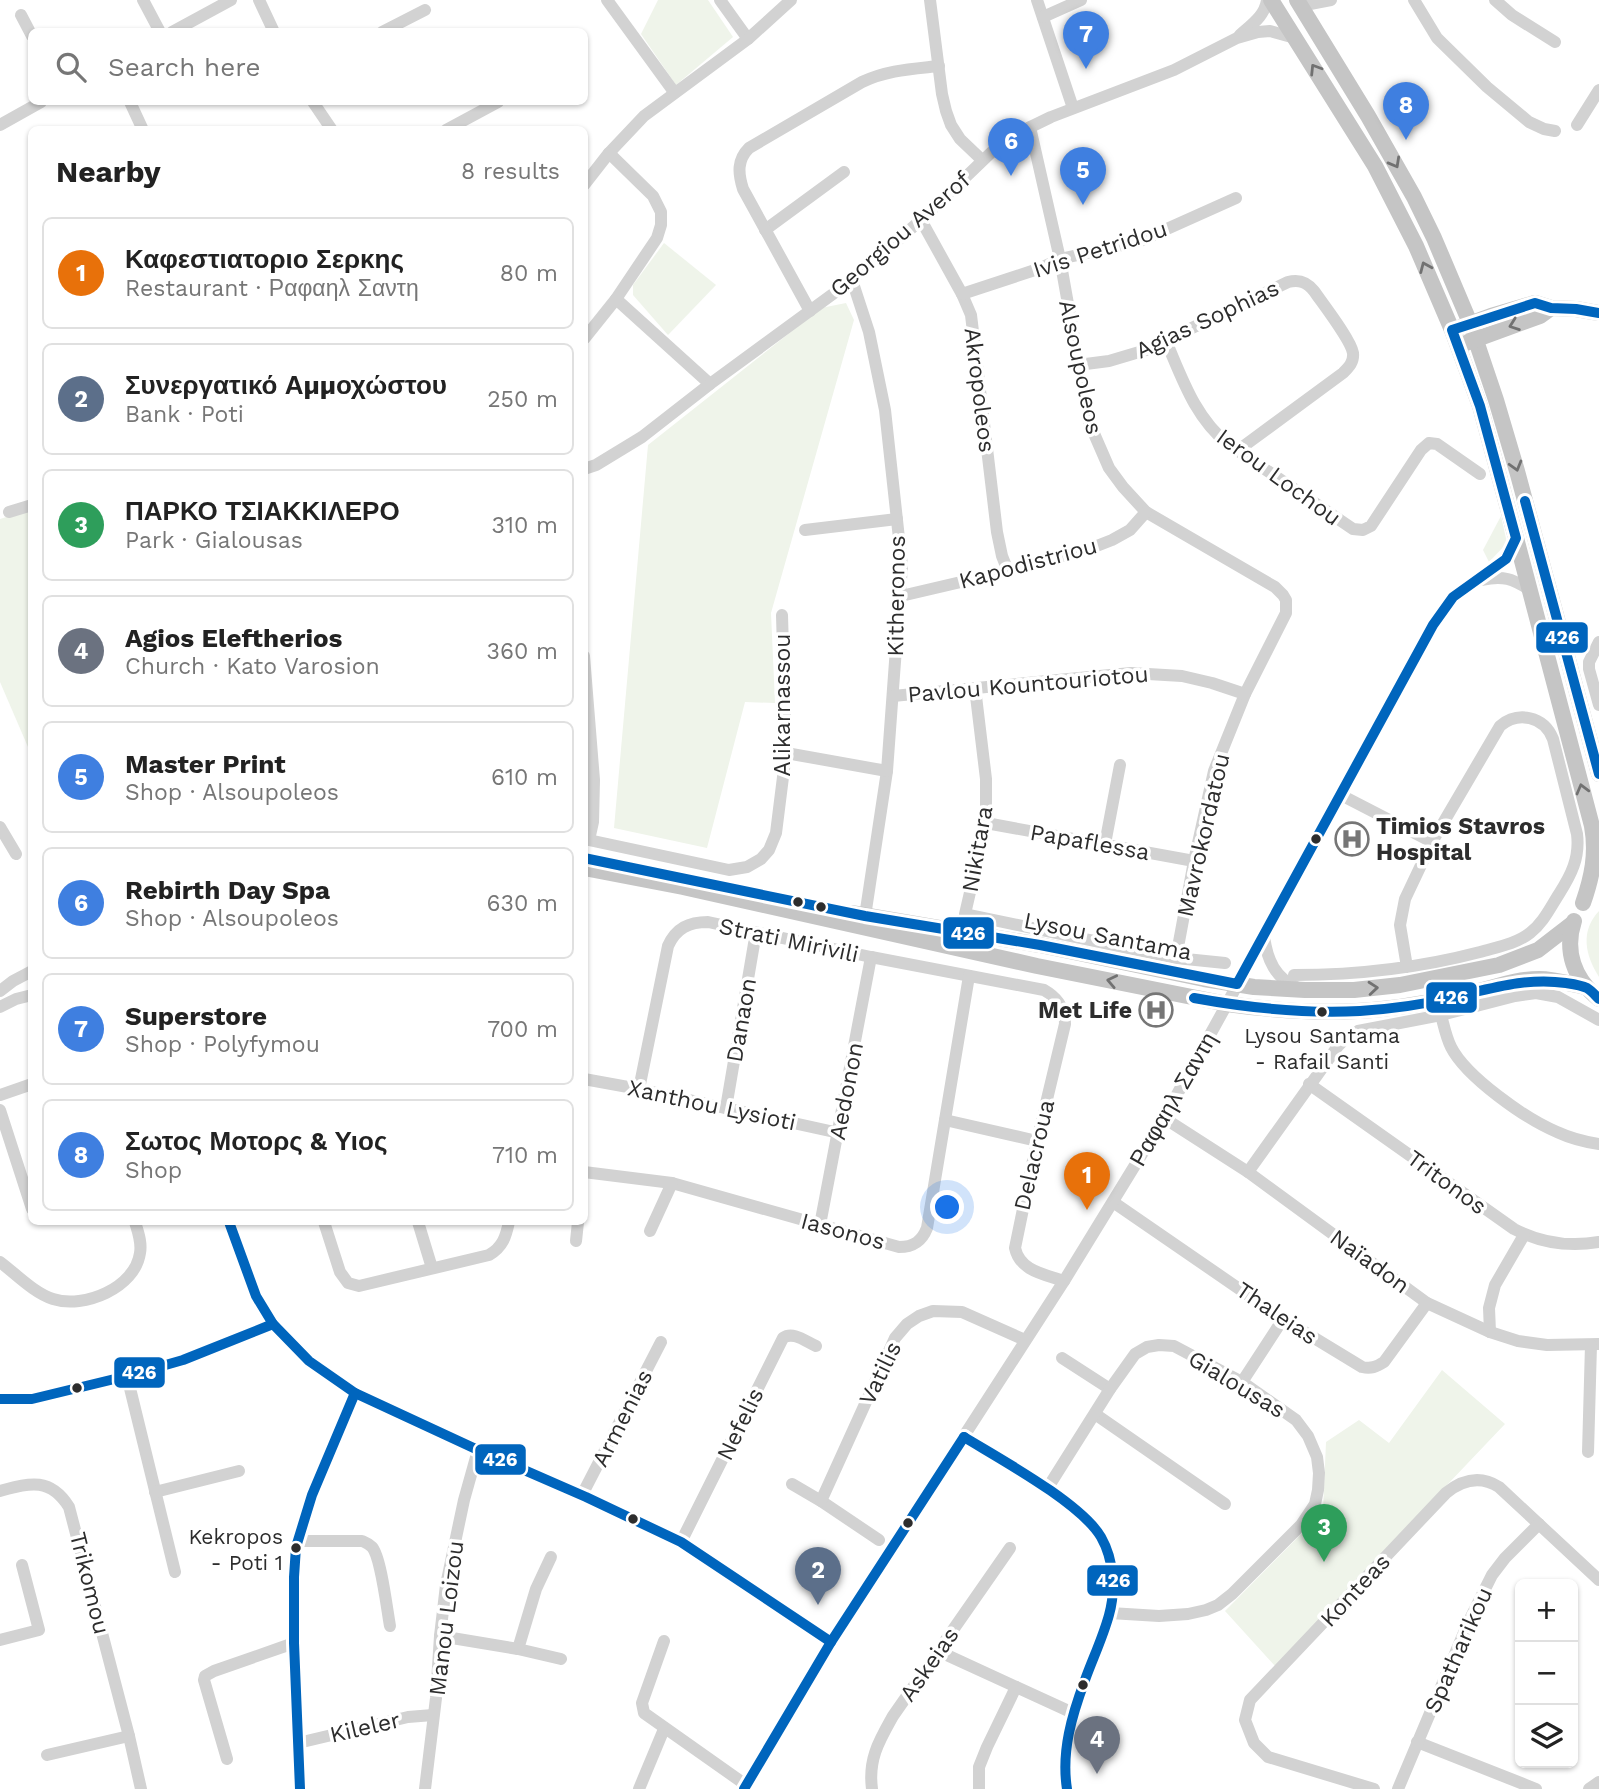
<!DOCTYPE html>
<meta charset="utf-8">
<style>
body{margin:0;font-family:"Work Sans",sans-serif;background:#f2f2f2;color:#222}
.controls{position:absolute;right:21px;bottom:21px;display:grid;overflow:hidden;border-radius:10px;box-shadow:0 2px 5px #0004}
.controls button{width:63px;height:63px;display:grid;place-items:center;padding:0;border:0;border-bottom:2px solid #e0e0e0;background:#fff;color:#222;font:35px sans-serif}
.you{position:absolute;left:948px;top:1208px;width:24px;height:24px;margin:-18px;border:5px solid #fff;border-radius:50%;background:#1a73e8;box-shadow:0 0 0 10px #1a73e833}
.badge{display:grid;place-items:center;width:46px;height:46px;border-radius:50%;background:#767676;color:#fff;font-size:23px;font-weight:700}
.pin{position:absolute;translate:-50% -58px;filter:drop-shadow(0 2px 4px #0008)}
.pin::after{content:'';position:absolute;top:37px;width:24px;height:21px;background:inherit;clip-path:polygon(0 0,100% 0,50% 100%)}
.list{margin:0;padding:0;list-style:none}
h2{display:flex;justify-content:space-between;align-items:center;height:91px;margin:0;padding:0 28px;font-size:30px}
h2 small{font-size:23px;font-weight:400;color:#767676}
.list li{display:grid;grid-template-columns:46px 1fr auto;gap:21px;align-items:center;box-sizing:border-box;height:112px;margin:0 14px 14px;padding:0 14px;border:2px solid #e0e0e0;border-radius:10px}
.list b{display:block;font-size:26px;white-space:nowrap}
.list p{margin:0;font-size:23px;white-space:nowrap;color:#767676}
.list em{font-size:23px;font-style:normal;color:#767676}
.icon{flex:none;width:38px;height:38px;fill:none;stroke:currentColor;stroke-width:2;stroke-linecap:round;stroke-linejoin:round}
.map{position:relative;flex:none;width:1599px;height:1789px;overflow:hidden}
.search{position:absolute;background:#fff;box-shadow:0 2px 5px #0004;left:28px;top:28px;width:560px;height:77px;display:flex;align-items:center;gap:18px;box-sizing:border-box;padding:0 24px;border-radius:10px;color:#767676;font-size:26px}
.panel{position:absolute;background:#fff;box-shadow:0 2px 5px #0004;left:28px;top:126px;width:560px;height:1099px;border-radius:10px}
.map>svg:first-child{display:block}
.green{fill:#eff4ea}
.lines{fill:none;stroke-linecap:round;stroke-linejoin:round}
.minor{stroke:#d2d2d2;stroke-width:12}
.major{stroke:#c5c5c5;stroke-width:16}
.bus-1-casing{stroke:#fff;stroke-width:16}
.bus-1{stroke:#0065bd;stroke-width:10}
.oneway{stroke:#717171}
.bus-dot{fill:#2d2d2d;stroke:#fff;stroke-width:2.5}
.labels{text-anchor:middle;stroke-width:7;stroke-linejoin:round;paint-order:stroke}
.bus-label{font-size:21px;fill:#2d2d2d;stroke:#fff}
.street-label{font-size:23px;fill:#2d2d2d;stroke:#fff}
.poi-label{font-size:23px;font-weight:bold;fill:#2d2d2d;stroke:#fff;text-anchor:start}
.line-badge{stroke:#fff;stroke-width:2.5}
.badge-label{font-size:19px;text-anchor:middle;font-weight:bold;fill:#fff}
</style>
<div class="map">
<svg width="1599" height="1789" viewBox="0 0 1599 1789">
<rect width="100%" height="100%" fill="#fff"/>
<g class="green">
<polygon points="658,0 708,0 733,37 676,85 641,34"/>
<polygon points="664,243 716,285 668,335 633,295 633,285"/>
<polygon points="846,303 854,320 771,613 775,703 745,702 707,848 614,828 648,445 821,308"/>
<polygon points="31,509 31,754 0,682 0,519"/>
<polygon points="1501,516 1507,543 1489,562 1483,550"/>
<path d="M1599,911V977C1585,955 1580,931 1599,911Z"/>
<polygon points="1442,1370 1505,1424 1275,1666 1225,1611 1323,1512 1326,1442 1359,1420 1389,1443"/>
</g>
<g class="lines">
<g class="minor">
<polyline points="143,0 160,32"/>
<polyline points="259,0 274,32"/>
<polyline points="607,0 674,92"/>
<polyline points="720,0 748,39"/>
<polyline points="930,0 942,94 946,111 951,125 960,139 982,160"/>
<polyline points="1037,0 1073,108"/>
<polyline points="1297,0 1310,4 1331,0"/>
<polyline points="1414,0 1437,38 1487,87 1529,122 1544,129 1555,131"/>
<polyline points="1495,0 1512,15 1555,42"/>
<polyline points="21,15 32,36"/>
<polyline points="1043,17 1081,0"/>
<polyline points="172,32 231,0"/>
<polyline points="382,32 425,10"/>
<path d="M1240,35C1251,25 1265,16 1267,0"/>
<polyline points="130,102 143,130"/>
<polyline points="313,102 332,130"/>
<polyline points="0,125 41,102"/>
<polyline points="1577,125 1599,90"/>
<polyline points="1030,127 1060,259 1089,422 1109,468 1123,487 1146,512 1275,587 1283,595 1286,600 1286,613 1245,694 1214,771 1194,861 1176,958"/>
<polyline points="446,130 498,102"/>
<polyline points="584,185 609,153 644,116 748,39 791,0"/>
<polyline points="921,220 962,294 971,315 997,532 1002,556 1008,571"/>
<polyline points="765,230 844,172"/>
<polyline points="852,280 869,332 885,410 902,566 887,771 864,923"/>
<polyline points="962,294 1041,268 1060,259 1140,241 1236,198"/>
<polyline points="616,299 710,384"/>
<path d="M810,311L743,189C738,173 737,160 749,148L862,82C887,70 912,69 939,66"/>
<polyline points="584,339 616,299 657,238 661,225 661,212 653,196 609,153"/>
<path d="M1166,341C1182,378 1195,418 1228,444L1353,529L1363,530L1371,526L1421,450L1429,443L1437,444L1480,474"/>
<path d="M1078,365L1109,361L1146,350L1288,282C1299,279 1307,282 1314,291C1323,304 1351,340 1353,353C1354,362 1349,367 1343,373L1237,451"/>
<polyline points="584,469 596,465 642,437 710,384 852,280 921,220 999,145 1016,134 1051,117 1174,70 1237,38 1258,32 1270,31 1295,38"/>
<polyline points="9,512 32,505"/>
<polyline points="805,530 897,519"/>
<path d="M1482,580C1503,575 1513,579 1530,590"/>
<polyline points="901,596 1008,571 1089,549 1112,540 1130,530 1146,512"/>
<polyline points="1599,642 1589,662 1589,669 1599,705"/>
<polyline points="584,656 594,780 593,822 589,840"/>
<polyline points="975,688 986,779 986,823 965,914 1176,958 1225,963"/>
<polyline points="893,696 1131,673 1182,676 1212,683 1245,694"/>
<polyline points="786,753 887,771"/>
<polyline points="1339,794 1432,842"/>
<polyline points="986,823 1194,861"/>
<polyline points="0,827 16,854"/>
<polyline points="584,839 729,870 747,867 761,859 769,850 776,833 786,753 782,615"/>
<polyline points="1105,844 1120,765"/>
<polyline points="584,860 585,858"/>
<path d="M1264,936C1267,960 1275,978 1298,988"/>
<path d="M1294,975C1357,975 1419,968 1480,952C1497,947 1516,944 1530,933C1543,923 1550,908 1559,894C1571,875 1580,858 1577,834L1553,739C1544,716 1518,711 1500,726L1432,842L1405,899L1400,925L1407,967"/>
<polyline points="0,991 13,981 32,971"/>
<polyline points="0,1007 16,999 32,995"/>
<path d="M1441,1015C1444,1026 1446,1037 1451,1047C1466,1077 1526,1119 1557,1132C1570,1138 1585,1142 1599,1144"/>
<polyline points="584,1079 639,1089 839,1133"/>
<path d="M1309,1084L1514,1229C1541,1243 1570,1247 1599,1242"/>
<path d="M639,1089L668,946C676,928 689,922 708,922L871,957L1044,990C1058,998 1065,1008 1065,1024L1037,1141L1015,1248C1020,1271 1044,1274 1064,1281"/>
<polyline points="0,1095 32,1084"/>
<polyline points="726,1108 756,932"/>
<polyline points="0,1110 32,1209"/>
<polyline points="1164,1118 1248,1172 1427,1303 1490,1332 1518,1341 1547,1345 1599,1344"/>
<polyline points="945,1120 1037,1141"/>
<path d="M584,1172L672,1183L899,1247C914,1247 922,1241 927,1228L969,976"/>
<polyline points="1248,1172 1338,1046 1347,1037 1358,1031 1441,1015 1515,996 1536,993 1558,997 1599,1020"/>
<path d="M1113,1202L1283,1319L1362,1367C1371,1369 1376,1367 1384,1362L1427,1303"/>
<polyline points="229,1222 256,1296 273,1324 309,1361 355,1393 478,1450 586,1497 681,1542 831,1642"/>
<path d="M324,1222L340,1272L348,1283L359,1286L489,1255C503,1247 506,1236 509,1222"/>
<polyline points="418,1222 432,1268"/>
<polyline points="820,1225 871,957"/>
<polyline points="650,1231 672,1183"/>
<polyline points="576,1241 578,1222"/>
<path d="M0,1262C16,1274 34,1293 53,1299C84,1309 135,1288 140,1253C142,1242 138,1232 135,1222"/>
<polyline points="1490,1332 1489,1308 1495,1285 1524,1235"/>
<polyline points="1062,1358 1110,1389"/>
<polyline points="127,1376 175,1572"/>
<polyline points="1242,1382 1283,1319"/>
<polyline points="0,1399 32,1399 127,1376 183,1360 273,1324"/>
<polyline points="1095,1414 1225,1504"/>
<path d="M964,1437L1047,1489L1082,1515L1100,1535L1108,1552L1111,1561L1113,1582L1110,1613L1073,1713C1068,1738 1062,1764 1067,1789"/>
<polyline points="1588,1452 1591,1345"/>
<polyline points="792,1484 821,1501 879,1540"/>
<polyline points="1047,1489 1110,1389 1135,1354 1147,1347 1159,1345 1174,1346 1242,1382 1296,1420 1308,1436 1317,1457 1319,1473 1318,1490 1315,1504 1301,1525 1232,1594 1218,1605 1206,1610 1188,1614 1159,1616 1110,1613"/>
<path d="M0,1491C30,1483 50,1477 69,1507L129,1736L141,1789"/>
<polyline points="155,1492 239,1471"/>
<polyline points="582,1495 661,1342"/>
<polyline points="821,1501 895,1338 907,1324 919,1316 933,1311 962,1312 1025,1340"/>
<path d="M298,1541H362C367,1543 368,1543 372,1547C381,1557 387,1610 390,1626"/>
<path d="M681,1542L783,1338C793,1331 805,1341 816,1346"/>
<polyline points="440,1636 518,1649 561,1659"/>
<polyline points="0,1640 39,1630 22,1565"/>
<polyline points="664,1641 642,1703 644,1713 746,1785"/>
<polyline points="518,1649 536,1589 551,1557"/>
<polyline points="938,1651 1073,1713"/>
<polyline points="1417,1742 1536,1789"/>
<polyline points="298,1743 408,1717 433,1715"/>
<polyline points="47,1755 129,1736"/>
<polyline points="227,1759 204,1680 205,1676 214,1671 294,1643"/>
<polyline points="300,1789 294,1643 294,1577 296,1547 312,1495 355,1393"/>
<polyline points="425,1789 436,1698 440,1636 446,1585 464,1500 478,1450"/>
<polyline points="639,1789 664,1729"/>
<polyline points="744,1789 831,1642 1064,1281 1164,1118 1227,1004 1339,794 1433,625 1453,597 1463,589 1491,571 1506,559 1516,538"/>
<path d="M872,1789C868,1759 879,1741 893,1716L1010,1548"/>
<polyline points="979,1789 979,1767 987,1747 1016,1687"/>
<path d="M1374,1789L1268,1757L1254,1743L1245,1720L1250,1700L1446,1493C1462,1480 1480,1475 1499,1487L1599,1580"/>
<polyline points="1398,1789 1468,1623 1492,1575 1505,1558 1539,1524"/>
<polyline points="1589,1789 1599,1782"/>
</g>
<g class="major">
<path d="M1271,0L1375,166L1416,246L1452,330L1480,406L1516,538L1592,826C1597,854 1592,877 1583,903"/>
<polyline points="1297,0 1368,116 1414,197 1434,238 1470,323 1496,400 1517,471 1599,774"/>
<polyline points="1461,327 1491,316 1535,303 1551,308 1576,309 1599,313"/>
<polyline points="1466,343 1540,316 1551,308"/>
<path d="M584,868L683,887L1037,966L1227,1004C1278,1011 1330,1015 1382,1009C1412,1006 1442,1000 1471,993C1494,988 1515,979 1539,979C1555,979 1571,984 1586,987"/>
<polyline points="851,913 1040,945 1204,979 1254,987 1305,990 1354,990 1400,985 1499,965 1538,950 1573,923"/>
<path d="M1574,921C1564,951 1574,979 1599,999"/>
</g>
<defs>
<g id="bus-1">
<polyline points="1525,501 1599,774"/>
<polyline points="584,858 865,916 1040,945 1237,984 1433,625 1453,597 1506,559 1516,538 1480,406 1452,330 1535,303 1551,308 1576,309 1599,313"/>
<path d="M1194,998C1249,1008 1304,1014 1360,1011C1390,1009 1421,1005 1450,998C1490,989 1525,977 1566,983C1573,984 1581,985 1587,988C1592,991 1595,995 1599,999"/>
<polyline points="229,1222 256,1296 273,1324 309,1361 355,1393 478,1450 586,1497 681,1542 831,1642"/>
<polyline points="0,1399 32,1399 127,1376 183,1360 273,1324"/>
<path d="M964,1437C1000,1459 1081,1503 1101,1537C1114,1560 1116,1590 1109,1615C1103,1637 1093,1658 1085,1680C1072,1715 1061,1751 1067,1789"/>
<polyline points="300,1789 294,1643 294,1577 296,1547 312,1495 355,1393"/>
<polyline points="744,1789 831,1642 964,1437"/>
</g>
</defs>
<use href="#bus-1" class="bus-1-casing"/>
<use href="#bus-1" class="bus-1"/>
</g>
<defs><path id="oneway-chevron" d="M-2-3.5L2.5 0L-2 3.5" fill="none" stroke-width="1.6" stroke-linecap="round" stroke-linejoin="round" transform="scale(1.75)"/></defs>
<g class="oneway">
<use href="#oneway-chevron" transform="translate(1315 69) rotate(-122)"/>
<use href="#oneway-chevron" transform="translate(1395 163) rotate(61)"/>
<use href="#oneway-chevron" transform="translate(1425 267) rotate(-113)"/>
<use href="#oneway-chevron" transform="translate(1514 325) rotate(160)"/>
<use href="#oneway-chevron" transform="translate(1516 466) rotate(74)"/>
<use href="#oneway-chevron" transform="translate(1582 789) rotate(-105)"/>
<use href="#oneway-chevron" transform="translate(1112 981) rotate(-168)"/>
<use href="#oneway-chevron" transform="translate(1373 988) rotate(-5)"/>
</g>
<defs>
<symbol id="hospital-ring" viewBox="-11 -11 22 22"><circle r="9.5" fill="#fff" stroke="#767676" stroke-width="1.5"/><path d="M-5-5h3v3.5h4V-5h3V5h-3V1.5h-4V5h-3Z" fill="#767676"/></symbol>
</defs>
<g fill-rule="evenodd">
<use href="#hospital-ring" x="1333" y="820" width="38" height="38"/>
<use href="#hospital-ring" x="1137" y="991" width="38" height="38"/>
</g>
<g class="bus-dot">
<circle cx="1316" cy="839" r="6"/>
<circle cx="798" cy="902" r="6"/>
<circle cx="821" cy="907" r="6"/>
<circle cx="1322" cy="1012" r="6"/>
<circle cx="77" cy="1388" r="6"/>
<circle cx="633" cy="1519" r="6"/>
<circle cx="908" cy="1523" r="6"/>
<circle cx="296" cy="1548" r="6"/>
<circle cx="1083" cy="1685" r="6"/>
</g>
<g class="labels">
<g class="bus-label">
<text x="1322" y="1043">Lysou Santama<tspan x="1322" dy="26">- Rafail Santi</tspan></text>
<text x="283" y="1544" text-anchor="end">Kekropos<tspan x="283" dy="26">- Poti 1</tspan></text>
</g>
<g class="street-label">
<text transform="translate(900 234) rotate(-41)" y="8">Georgiou Averof</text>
<text transform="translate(1100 249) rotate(-18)" y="8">Ivis Petridou</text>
<text transform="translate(1207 319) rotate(-25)" y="8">Agias Sophias</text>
<text transform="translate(1081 367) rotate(78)" y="8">Alsoupoleos</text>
<text transform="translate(980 390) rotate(83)" y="8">Akropoleos</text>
<text transform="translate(1279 477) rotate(36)" y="8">Ierou Lochou</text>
<text transform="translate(1028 563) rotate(-15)" y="8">Kapodistriou</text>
<text transform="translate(896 596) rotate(-89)" y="8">Kitheronos</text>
<text transform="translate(1028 684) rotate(-5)" y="8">Pavlou Kountouriotou</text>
<text transform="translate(782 705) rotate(-90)" y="8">Alikarnassou</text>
<text transform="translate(1203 835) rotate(-77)" y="8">Mavrokordatou</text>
<text transform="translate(1090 842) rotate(10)" y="8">Papaflessa</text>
<text transform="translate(977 849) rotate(-80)" y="8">Nikitara</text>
<text transform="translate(1108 936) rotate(11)" y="8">Lysou Santama</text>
<text transform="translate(789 940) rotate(12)" y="8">Strati Mirivili</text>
<text transform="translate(741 1020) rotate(-80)" y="8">Danaon</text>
<text transform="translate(846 1091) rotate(-79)" y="8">Aedonon</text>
<text transform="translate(1173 1099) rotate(-60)" y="8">Ραφαηλ Σαντη</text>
<text transform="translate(712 1105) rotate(12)" y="8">Xanthou Lysioti</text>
<text transform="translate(1034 1155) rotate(-77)" y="8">Delacroua</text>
<text transform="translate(1447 1182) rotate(36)" y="8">Tritonos</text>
<text transform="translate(843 1231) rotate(15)" y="8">Iasonos</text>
<text transform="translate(1370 1261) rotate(36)" y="8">Naïadon</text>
<text transform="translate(1277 1313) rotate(34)" y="8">Thaleias</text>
<text transform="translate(880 1373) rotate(-64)" y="8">Vatilis</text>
<text transform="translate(1237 1384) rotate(31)" y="8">Gialousas</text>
<text transform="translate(622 1418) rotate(-63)" y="8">Armenias</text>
<text transform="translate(740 1424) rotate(-64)" y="8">Nefelis</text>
<text transform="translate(90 1583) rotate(76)" y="8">Trikomou</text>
<text transform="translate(1355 1590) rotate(-47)" y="8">Konteas</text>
<text transform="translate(446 1618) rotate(-83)" y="8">Manou Loizou</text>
<text transform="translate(1458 1650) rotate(-66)" y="8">Spatharikou</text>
<text transform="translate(929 1664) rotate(-55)" y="8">Askeias</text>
<text transform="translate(365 1727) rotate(-13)" y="8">Kileler</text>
</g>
<g class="poi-label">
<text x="1376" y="834">Timios Stavros<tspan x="1376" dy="26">Hospital</tspan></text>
<text x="1132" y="1018" text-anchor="end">Met Life</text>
</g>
</g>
<g class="line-badge">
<rect x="1535" y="621" width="54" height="33" rx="7" fill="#0065bd"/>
<rect x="942" y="916" width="53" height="34" rx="7" fill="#0065bd"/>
<rect x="1425" y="981" width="53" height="33" rx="7" fill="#0065bd"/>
<rect x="113" y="1356" width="53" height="33" rx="7" fill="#0065bd"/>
<rect x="474" y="1443" width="53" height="33" rx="7" fill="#0065bd"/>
<rect x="1086" y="1564" width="53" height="33" rx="7" fill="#0065bd"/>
</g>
<g class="badge-label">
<text x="1562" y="644">426</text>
<text x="968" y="940">426</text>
<text x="1451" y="1004">426</text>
<text x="139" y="1379">426</text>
<text x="500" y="1466">426</text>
<text x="1113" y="1587">426</text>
</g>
</svg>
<div class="controls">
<button>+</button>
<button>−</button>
<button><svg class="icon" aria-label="layers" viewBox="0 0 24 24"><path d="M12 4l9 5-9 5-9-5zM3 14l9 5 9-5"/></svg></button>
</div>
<div class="you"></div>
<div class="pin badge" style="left:1087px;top:1210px;background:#e8710a">1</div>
<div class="pin badge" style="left:818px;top:1605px;background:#5c6f8a">2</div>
<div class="pin badge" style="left:1324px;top:1562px;background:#2e9e5b">3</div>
<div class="pin badge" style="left:1097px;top:1774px;background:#6b7280">4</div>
<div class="pin badge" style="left:1083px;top:205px;background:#3f7fe0">5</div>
<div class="pin badge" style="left:1011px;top:176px;background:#3f7fe0">6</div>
<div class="pin badge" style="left:1086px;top:69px;background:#3f7fe0">7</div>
<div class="pin badge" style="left:1406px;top:140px;background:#3f7fe0">8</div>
<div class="search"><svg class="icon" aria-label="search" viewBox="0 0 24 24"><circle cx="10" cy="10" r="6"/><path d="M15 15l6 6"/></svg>Search here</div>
<section class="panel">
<h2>Nearby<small>8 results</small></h2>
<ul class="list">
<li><span class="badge" style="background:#e8710a">1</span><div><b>Καφεστιατοριο Σερκης</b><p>Restaurant · Ραφαηλ Σαντη</p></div><em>80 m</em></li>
<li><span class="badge" style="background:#5c6f8a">2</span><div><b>Συνεργατικό Αμμοχώστου</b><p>Bank · Poti</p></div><em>250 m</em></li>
<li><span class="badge" style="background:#2e9e5b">3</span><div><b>ΠΑΡΚΟ ΤΣΙΑΚΚΙΛΕΡΟ</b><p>Park · Gialousas</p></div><em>310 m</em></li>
<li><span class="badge" style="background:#6b7280">4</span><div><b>Agios Eleftherios</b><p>Church · Kato Varosion</p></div><em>360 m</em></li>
<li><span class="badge" style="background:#3f7fe0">5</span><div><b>Master Print</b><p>Shop · Alsoupoleos</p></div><em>610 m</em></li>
<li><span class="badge" style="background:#3f7fe0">6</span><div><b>Rebirth Day Spa</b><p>Shop · Alsoupoleos</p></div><em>630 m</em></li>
<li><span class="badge" style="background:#3f7fe0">7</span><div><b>Superstore</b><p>Shop · Polyfymou</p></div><em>700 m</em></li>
<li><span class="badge" style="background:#3f7fe0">8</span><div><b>Σωτος Μοτορς &amp; Υιος</b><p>Shop</p></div><em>710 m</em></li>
</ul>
</section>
</div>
